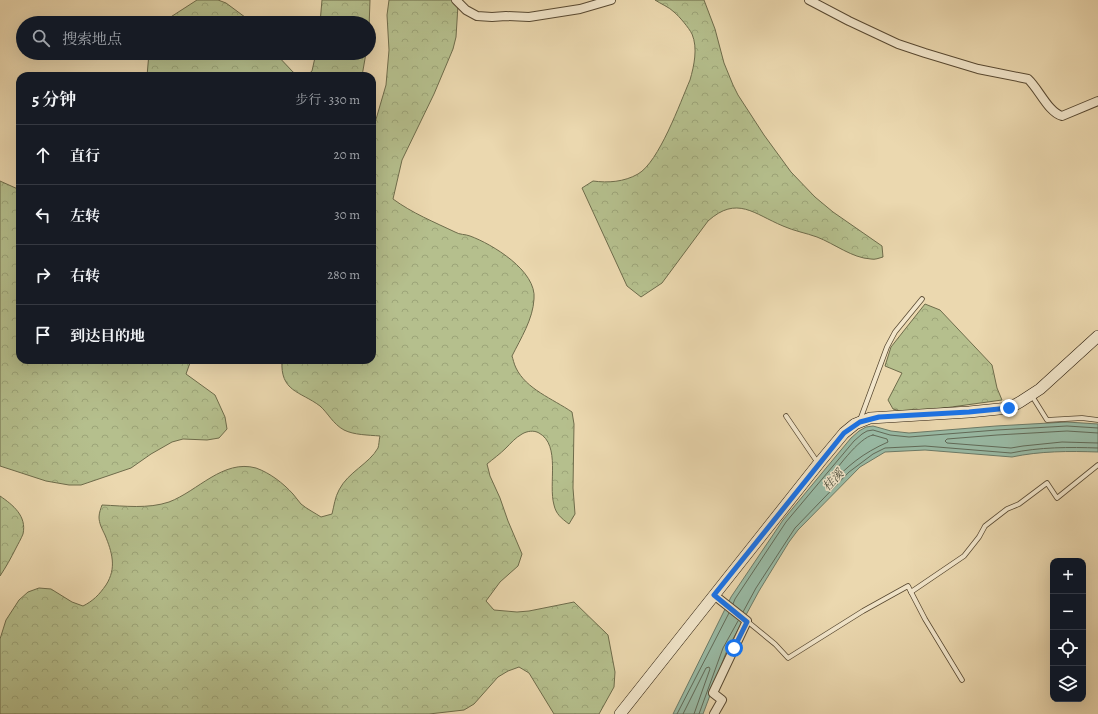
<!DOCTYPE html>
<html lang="zh">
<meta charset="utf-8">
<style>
body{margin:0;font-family:Alegreya,"Noto Serif SC",serif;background:#20242c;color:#f1f3f6}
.controls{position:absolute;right:12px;bottom:12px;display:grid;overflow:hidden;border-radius:8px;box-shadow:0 4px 16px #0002}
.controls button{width:36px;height:36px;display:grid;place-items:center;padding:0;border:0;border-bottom:1px solid #363941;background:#171b24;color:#f1f3f6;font:20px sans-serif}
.stop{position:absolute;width:12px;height:12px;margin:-9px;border:3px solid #1a73e8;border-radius:50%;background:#fff}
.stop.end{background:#1a73e8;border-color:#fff;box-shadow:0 1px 4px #0008}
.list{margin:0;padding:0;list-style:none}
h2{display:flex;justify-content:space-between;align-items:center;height:52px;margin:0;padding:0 16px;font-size:17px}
h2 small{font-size:13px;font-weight:400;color:#9ea1a6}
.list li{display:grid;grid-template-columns:26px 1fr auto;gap:12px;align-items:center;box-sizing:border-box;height:60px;padding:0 16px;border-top:1px solid #363941}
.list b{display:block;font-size:15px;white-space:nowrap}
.list em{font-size:13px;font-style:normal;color:#9ea1a6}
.icon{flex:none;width:22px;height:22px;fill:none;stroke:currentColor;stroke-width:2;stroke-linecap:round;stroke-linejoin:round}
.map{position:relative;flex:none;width:1098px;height:714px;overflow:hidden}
.search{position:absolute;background:#171b24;box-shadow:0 4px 16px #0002;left:16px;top:16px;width:360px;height:44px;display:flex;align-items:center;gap:10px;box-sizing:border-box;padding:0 14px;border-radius:22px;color:#9ea1a6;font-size:15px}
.panel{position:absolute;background:#171b24;box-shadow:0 4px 16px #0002;left:16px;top:72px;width:360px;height:292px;border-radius:12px}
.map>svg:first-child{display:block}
.forest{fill:url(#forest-crowns);stroke:#6e6c4b}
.water{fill:#99bba6;stroke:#6b7a67}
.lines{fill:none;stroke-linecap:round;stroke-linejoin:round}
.shore{stroke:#606a58;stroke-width:1}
.lane-casing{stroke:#584932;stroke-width:5.5}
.street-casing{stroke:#584932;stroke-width:10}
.secondary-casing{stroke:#271909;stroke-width:12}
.lane{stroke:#f2e6cb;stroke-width:4}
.street{stroke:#f2e6cb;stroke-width:8}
.secondary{stroke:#f2e6cb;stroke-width:11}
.route{stroke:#1a73e8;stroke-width:5}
.labels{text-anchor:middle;stroke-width:3;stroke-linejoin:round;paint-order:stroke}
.water-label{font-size:12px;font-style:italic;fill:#494a38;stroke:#f2e6cb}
</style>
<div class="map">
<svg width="1098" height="714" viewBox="0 0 1098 714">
<defs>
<pattern id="forest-crowns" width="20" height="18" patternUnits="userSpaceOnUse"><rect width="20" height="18" fill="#b5bf8d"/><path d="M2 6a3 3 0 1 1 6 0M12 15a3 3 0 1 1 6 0" fill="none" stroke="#9ca478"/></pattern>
</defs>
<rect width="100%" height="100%" fill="#ebd8af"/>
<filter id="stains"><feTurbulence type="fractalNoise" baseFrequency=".005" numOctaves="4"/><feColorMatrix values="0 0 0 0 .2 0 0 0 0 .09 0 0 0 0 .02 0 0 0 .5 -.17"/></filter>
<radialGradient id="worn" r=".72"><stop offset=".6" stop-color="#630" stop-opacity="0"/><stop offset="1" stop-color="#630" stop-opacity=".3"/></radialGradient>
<g class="forest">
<polygon points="197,0 218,0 226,3 253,23 164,23 166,20"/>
<polygon points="322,0 370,0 369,28 369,23 320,23"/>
<path d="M389,0H454L458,5L456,37L453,49L434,94L402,160L393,199C412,213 434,222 455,232C460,235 465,234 470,236C492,244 537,271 534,299C533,319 521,338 512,356C513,359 514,364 516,368C526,389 553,399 572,412L574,424L573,488L575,514L569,524C561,518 556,514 554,505C548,484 561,445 539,433C534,430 527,431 522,434C515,438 511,443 506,448C500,454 493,459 487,464L490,476L500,498L508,521L522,554L518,566L500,582L486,601L494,610L517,612L529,611L574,602L608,635L615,672L614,687L599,714H554L529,673L519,667L508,671L498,677L474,704L464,710L429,714H0V639L6,620L19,600L28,592L39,588L51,589L72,602L83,606C93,601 99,595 106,585C117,568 112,552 105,535C102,529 99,523 99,517C99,513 101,508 102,505C125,506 148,509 169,502C198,491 223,459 256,468C270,473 283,483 293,494C296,497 298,501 301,504C307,509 315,513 321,517L332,514C334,506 335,497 339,490C348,472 369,464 378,448C379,445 379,440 380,436C368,435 354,435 344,430C333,424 328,413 320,406C300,391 280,392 282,360H372V133L386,85L389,50L387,15Z"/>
<path d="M655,0H704L715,29L724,63L733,85L738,95L764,135L791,172L815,197L833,212L882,246L883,257C879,258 875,260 871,259C852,258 835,244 817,237C806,233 794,231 783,226C754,214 737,195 708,221L662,283L641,297L627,286L582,188L593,181C608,183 624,182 638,174C659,162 680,103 690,80C694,66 698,48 692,34C689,28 679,16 674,12C669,7 661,4 655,0Z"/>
<polygon points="149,53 275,53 293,72 299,76 147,76"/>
<polygon points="316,53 366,53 362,76 306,76 312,71"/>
<polygon points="0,181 20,190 20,360 191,360 186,374 215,395 225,417 227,429 219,438 207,440 183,439 172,442 151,454 131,468 81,485 69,485 46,481 0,466"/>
<polygon points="925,304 940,310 992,365 997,388 1002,400 908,413 893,409 888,400 902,373 885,366 891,347"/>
<path d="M0,496C13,505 27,516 23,534C21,539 18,544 16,548C11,558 6,567 0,576Z"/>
</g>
<path class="water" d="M1067,422L1098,424V452C1069,451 1040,451 1012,457L925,450L885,452L860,467L798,530L789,542L759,591L727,650L703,714H673L731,597L783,520L851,438L859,431L866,427L873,426L891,431L909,433L996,426Z"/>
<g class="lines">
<g class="shore">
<polyline points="1098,433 1067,431 997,435 947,439 945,441 947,443 1011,448 1023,446 1062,442 1098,443"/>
<path d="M873,435L887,439L888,442C863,453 847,466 829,486L826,485V483C835,471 859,437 873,435Z"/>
<polyline points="733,604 735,599 786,522 854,441 862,434 867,431 873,430 890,435 909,437 997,430 1067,426 1098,428"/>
<path d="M743,612L756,588L795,528L849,472L873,454L885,448L925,446L1011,453C1040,447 1069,447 1098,448"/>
<polyline points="677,714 729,613"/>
<polyline points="683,714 706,668 709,667 710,669 694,714"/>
<polyline points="699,714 723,648 738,621"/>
</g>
<defs>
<g id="lane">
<polyline points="1032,396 1047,420 1082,418 1098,420"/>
<polyline points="786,416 818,463"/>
<polyline points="860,420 887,347 895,332 922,299"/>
<polyline points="911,592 925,619 962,680"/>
<polyline points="747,621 775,644 788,658 863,611 908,586 911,592 964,556 979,537 985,526 1007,509 1019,504 1047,483 1057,498 1098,465"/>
</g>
<g id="street">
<polyline points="456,0 466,10 477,16 492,17 506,16 529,17 580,9 611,0"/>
<path d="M809,0L849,21L898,44L925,53L978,69L1028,79C1039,89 1048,112 1062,116L1098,101"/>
<polyline points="714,714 722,700 713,693 747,621 714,595"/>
</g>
<polyline id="secondary" points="620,714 819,463 844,433 855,424 870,418 969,412 1009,408 1020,402 1040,389 1098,336"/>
</defs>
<use href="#lane" class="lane-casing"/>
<use href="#street" class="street-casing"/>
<use href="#secondary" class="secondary-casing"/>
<use href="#lane" class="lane"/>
<use href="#street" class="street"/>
<use href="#secondary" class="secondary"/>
</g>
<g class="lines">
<polyline class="route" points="734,648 747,622 714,595 844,433 860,422 879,417 969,412 1009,408"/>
</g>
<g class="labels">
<g class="water-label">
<text transform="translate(833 480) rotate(-47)" y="4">桂溪</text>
</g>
</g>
<rect width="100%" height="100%" filter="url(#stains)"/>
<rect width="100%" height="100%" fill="url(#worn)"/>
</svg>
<div class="controls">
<button>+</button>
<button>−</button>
<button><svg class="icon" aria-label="locate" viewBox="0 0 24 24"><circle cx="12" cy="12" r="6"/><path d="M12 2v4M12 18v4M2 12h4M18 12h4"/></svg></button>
<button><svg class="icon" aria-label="layers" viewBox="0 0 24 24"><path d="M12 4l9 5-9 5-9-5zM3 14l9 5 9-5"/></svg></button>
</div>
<div class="stop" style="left:734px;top:648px"></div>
<div class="stop end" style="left:1009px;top:408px"></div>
<div class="search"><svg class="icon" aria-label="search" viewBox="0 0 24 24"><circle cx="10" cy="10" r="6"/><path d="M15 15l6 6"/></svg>搜索地点</div>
<section class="panel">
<h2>5 分钟<small>步行 · 330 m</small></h2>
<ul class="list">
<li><svg class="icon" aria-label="ahead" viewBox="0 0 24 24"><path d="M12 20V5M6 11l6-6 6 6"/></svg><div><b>直行</b></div><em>20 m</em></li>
<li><svg class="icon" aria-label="left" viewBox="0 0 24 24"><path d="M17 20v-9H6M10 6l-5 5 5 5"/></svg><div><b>左转</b></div><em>30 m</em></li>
<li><svg class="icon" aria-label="right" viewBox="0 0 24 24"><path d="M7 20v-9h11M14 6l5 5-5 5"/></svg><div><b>右转</b></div><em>280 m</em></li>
<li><svg class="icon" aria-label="arrive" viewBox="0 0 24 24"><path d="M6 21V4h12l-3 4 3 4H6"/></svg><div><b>到达目的地</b></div></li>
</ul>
</section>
</div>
